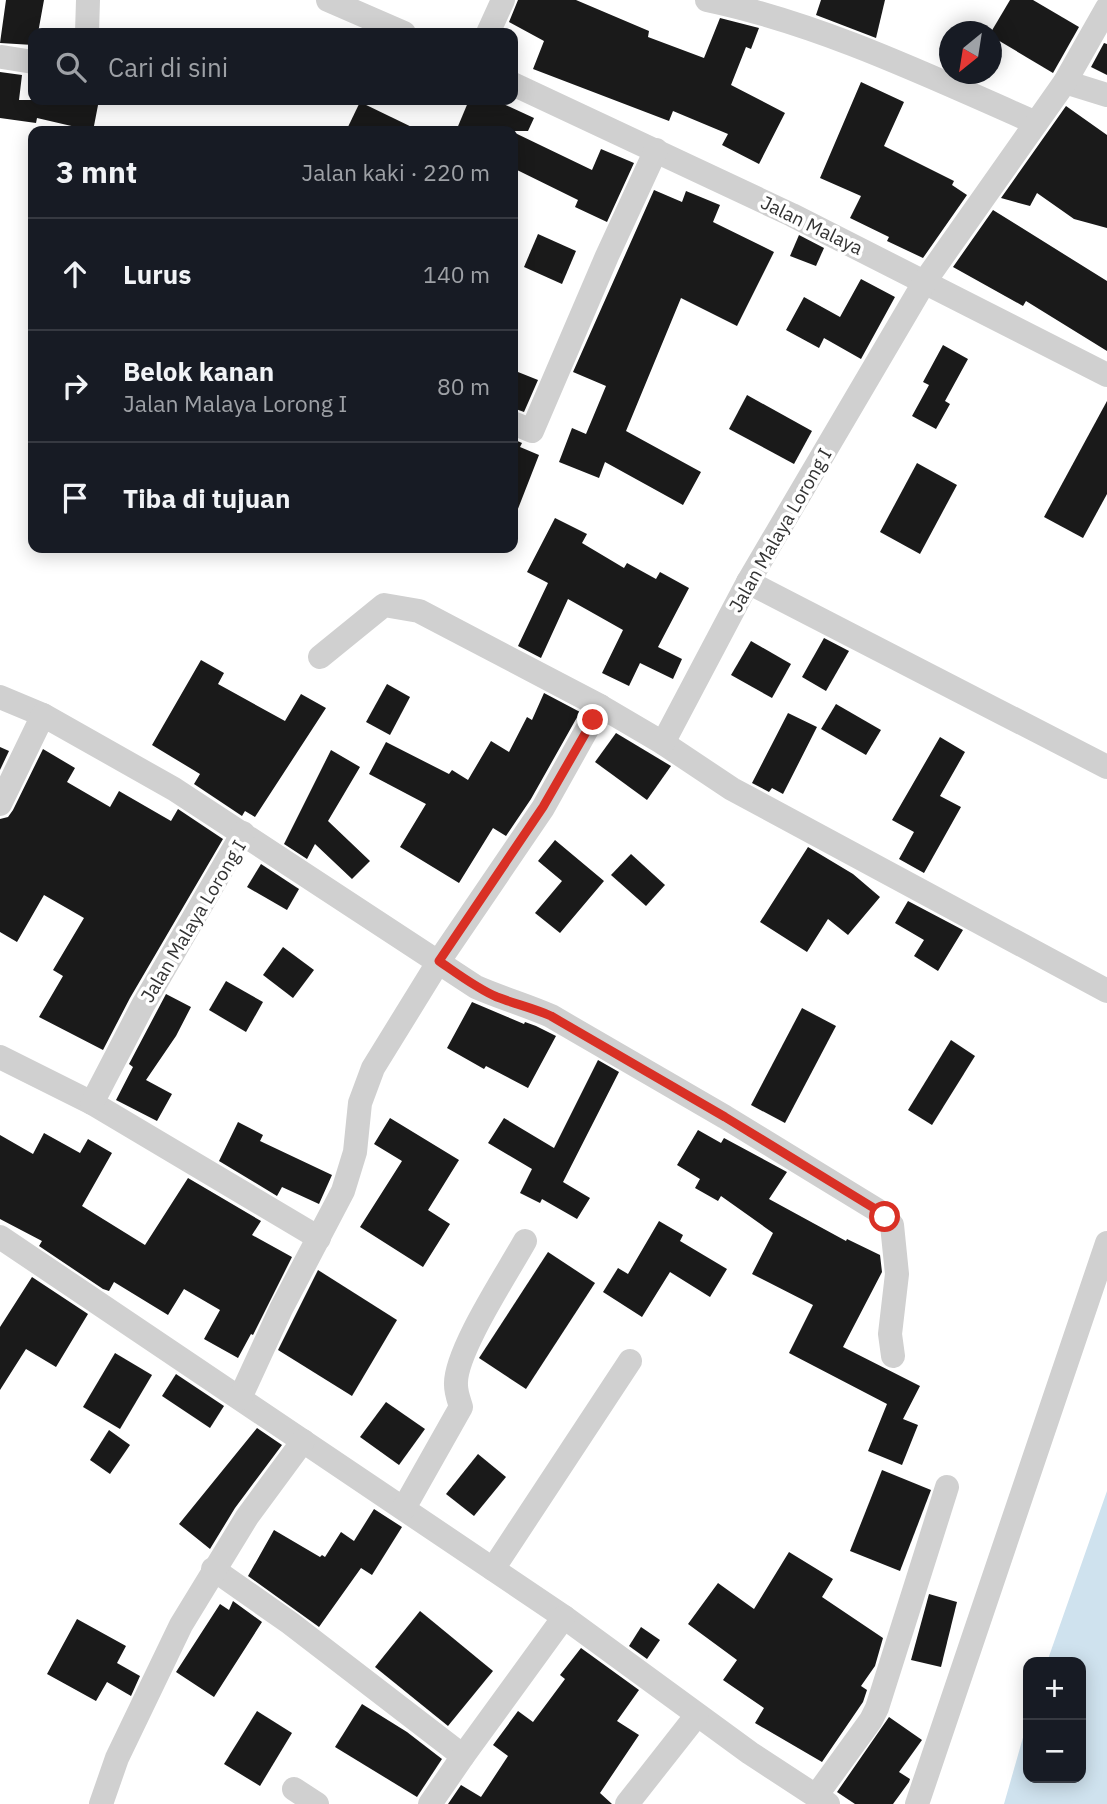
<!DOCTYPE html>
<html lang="id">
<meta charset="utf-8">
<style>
body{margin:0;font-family:"IBM Plex Sans",sans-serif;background:#242831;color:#f1f3f6}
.controls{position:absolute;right:21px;bottom:21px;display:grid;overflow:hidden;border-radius:14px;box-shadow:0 4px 18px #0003}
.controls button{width:63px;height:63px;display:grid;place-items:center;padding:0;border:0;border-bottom:2px solid #363941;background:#171b24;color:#f1f3f6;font:35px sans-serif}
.compass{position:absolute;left:939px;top:21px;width:63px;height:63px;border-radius:50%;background:#171b24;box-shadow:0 4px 18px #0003;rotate:210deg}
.stop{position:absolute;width:21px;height:21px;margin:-16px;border:5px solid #d93025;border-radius:50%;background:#fff}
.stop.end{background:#d93025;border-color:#fff;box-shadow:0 2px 7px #0008}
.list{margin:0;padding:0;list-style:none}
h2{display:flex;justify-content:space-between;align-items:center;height:91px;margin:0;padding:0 28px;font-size:30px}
h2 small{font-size:23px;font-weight:400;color:#9ea1a6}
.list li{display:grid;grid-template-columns:46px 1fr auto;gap:21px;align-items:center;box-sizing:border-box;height:112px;padding:0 28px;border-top:2px solid #363941}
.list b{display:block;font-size:26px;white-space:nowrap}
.list p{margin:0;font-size:23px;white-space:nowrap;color:#9ea1a6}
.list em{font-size:23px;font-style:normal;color:#9ea1a6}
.icon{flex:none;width:38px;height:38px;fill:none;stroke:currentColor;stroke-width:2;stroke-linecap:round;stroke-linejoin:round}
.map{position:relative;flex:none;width:1107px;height:1804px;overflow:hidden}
.search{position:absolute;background:#171b24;box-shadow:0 4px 18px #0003;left:28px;top:28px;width:490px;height:77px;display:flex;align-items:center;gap:18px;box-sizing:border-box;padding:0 24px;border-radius:14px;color:#9ea1a6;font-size:26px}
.panel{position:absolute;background:#171b24;box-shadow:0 4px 18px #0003;left:28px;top:126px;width:490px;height:427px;border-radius:14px}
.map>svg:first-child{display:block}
.water{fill:#cfe2ee}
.building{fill:#1a1a1a}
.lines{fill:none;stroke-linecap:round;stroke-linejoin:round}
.minor{stroke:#d0d0d0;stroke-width:24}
.route{stroke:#d93025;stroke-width:9}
.labels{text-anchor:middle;stroke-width:7;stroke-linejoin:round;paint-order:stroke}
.street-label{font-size:19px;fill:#333;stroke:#fff}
</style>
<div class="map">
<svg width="1107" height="1804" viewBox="0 0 1107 1804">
<rect width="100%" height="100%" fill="#fff"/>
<polygon class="water" points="1107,1491 1107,1804 1004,1804 1028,1720 1028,1778 1081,1778 1081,1662 1047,1662"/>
<g class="building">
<polygon points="6,0 44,0 38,33 33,33 33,45 0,43"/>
<polygon points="518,0 576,0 649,31 648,37 704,58 720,18 759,28 751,49 746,47 731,85 785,113 759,164 722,145 728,134 673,111 669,121 533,69 544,41 509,22"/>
<polygon points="821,0 885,0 876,38 816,15"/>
<polygon points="1010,0 1033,0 1079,27 1053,73 991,36 991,32"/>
<polygon points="1104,43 1107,44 1107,75 1091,67"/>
<polygon points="0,72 22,75 19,100 99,100 93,131 37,118 36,123 0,118"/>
<polygon points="861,82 904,102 884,146 954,181 952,185 967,195 923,258 887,241 889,237 850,218 861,196 820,178"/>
<polygon points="469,100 495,100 534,118 528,131 456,131"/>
<polygon points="360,102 420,131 346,131"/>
<polygon points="1066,106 1107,135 1107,228 1074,219 1037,193 1030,206 1001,198"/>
<polygon points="513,132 592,170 601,149 634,163 607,222 575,207 578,200 513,168"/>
<polygon points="654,190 682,202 686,191 720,205 713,222 774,252 737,326 681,298 626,431 701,472 683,505 605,462 599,478 559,462 572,428 586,434 606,386 573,372"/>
<polygon points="993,210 1107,281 1107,351 1026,301 1023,306 953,267"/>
<polygon points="538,234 576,251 562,284 524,267"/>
<polygon points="799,235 824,248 816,266 790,256"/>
<polygon points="861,279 895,297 861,359 824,338 819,348 786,330 804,297 840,317"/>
<polygon points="943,345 968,359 945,401 950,404 936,429 912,416 929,385 923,382"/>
<polygon points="513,370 538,380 524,412 513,408"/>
<polygon points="747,395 812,431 794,464 729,429"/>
<polygon points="1107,401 1107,494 1083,538 1044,517"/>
<polygon points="513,439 522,443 520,447 539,455 514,519"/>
<polygon points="917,463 957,485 920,554 880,532"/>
<polygon points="555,518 587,534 582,543 624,568 627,563 656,579 660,572 689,588 658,647 682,659 673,679 640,663 629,686 602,673 623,630 568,599 541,658 518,646 548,583 527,572"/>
<polygon points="824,638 849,651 826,691 802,677"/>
<polygon points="751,641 791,664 772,698 731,675"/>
<polygon points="201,660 224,673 218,684 285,721 301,694 326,708 255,817 245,811 242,816 194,784 200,774 152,745"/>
<polygon points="387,684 410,697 390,735 366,722"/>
<polygon points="544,693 580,712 531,799 506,836 493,828 459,883 400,847 426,804 369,774 386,742 449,774 452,770 468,780 491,741 509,752 527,717 532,720"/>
<polygon points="836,704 881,730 866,755 821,729"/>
<polygon points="788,713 817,727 783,794 772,788 769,792 752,783"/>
<polygon points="616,733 671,766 647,800 595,762"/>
<polygon points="940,737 965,752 940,796 961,807 924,873 899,859 914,832 892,820"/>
<polygon points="0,747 9,751 0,770"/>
<polygon points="43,749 75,768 67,782 110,807 119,791 171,821 178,809 223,839 130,998 103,1050 39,1017 63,976 53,970 84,918 44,895 17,942 0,932 0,819 8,817 13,810"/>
<polygon points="331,750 360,767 328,821 370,861 352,879 315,844 307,859 284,844"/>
<polygon points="555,840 604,881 560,933 535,913 562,881 538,861"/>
<polygon points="808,847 853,874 880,897 848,935 828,919 807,952 760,922"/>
<polygon points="631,854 665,885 646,906 611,875"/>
<polygon points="261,864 299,889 287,910 247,887"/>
<polygon points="908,901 963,930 938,971 914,956 924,940 895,923"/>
<polygon points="283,947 314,970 293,998 263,975"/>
<polygon points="226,981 263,1002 246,1032 209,1010"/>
<polygon points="166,994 191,1007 176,1036 146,1080 172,1094 157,1121 116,1100 133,1067 129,1064"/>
<polygon points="472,1002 524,1024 525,1022 536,1026 556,1036 528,1088 486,1066 484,1069 447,1048"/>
<polygon points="802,1008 836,1026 785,1123 751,1105"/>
<polygon points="951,1040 975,1056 932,1125 908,1110"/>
<polygon points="598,1060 619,1072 563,1182 590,1198 577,1219 542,1199 540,1203 520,1193 532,1169 488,1143 504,1118 554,1148"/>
<polygon points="390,1118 459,1160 428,1210 450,1224 423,1267 360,1227 402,1161 374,1144"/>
<polygon points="238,1122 263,1135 260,1141 332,1175 319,1204 282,1187 277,1196 219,1161"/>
<polygon points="698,1130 721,1143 724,1138 787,1172 769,1199 846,1241 847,1239 880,1255 882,1272 843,1347 920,1386 903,1419 918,1425 902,1465 868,1451 887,1404 789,1353 813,1305 752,1274 773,1233 721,1196 718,1201 695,1188 700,1179 677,1165"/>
<polygon points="44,1133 80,1153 88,1139 112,1153 82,1206 145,1245 188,1178 261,1221 252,1235 292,1257 253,1335 251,1334 238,1358 204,1339 220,1310 184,1289 168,1315 114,1282 109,1291 103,1289 39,1246 42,1241 0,1219 0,1135 33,1154"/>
<polygon points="659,1221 683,1235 680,1241 727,1269 710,1297 670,1272 642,1317 603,1292 618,1268 628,1274"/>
<polygon points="548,1252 595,1283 526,1389 479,1358"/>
<polygon points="318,1270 397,1320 352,1396 278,1350"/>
<polygon points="32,1277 88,1314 56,1367 26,1349 0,1390 0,1327"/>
<polygon points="115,1353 152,1375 120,1429 83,1407"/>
<polygon points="176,1374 224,1406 210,1428 162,1396"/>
<polygon points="386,1402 425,1429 399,1465 360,1437"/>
<polygon points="257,1428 282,1445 235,1508 210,1549 179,1524"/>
<polygon points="109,1430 130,1445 110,1474 90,1460"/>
<polygon points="478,1454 506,1477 474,1516 446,1494"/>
<polygon points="882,1470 931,1490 900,1571 850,1551"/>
<polygon points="374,1509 402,1527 372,1575 361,1568 319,1627 248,1576 274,1530 320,1557 322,1555 325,1557 341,1532 354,1541"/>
<polygon points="789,1552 833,1579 822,1597 883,1638 875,1666 861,1686 867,1690 863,1702 822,1762 755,1723 764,1708 723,1680 737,1660 688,1624 718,1583 754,1609"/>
<polygon points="929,1594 957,1602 941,1667 911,1660"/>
<polygon points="233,1601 262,1622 214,1697 176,1672 220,1604 229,1610"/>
<polygon points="420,1611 493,1671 448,1726 375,1667"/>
<polygon points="77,1619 126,1646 117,1663 140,1676 131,1696 107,1682 96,1701 47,1674"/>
<polygon points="641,1627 660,1640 647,1659 629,1646"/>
<polygon points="581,1648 639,1690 617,1721 639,1735 600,1793 612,1804 448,1804 461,1785 481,1797 508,1756 493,1745 518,1711 533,1722 565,1679 560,1675"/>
<polygon points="362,1704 407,1732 442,1759 417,1797 335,1747"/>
<polygon points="257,1711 292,1733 260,1786 224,1764"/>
<polygon points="889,1717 922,1740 899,1772 910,1779 909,1782 893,1804 855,1804 837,1792"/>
</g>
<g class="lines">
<g class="minor">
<polyline points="328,0 404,33"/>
<path d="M707,0C821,24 929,76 1036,123"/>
<polyline points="87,33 88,0"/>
<polyline points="488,33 503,0"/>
<polyline points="2,57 33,62"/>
<polyline points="1065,82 1107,95"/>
<polyline points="513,84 792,215 1107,375"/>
<polyline points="513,423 532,431 607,256 656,150"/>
<polyline points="748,582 1107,767"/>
<polyline points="320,657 384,605 419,611 600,706"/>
<polyline points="0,697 43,715"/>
<polyline points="663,743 732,789 1107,991"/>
<path d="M0,804L43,715L174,789L476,987C501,998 526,1005 551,1016L725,1117L877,1210L892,1225L897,1274L890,1334L893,1356"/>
<polyline points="0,1057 92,1103 319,1238"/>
<polyline points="92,1103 143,1005 243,833"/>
<polyline points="0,1237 564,1617 750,1753 828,1804"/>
<polyline points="240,1398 281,1309 343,1191 355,1152 360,1103 373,1068 439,961 543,808 600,706 663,743 748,582 925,281 1065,82 1107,8"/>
<path d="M404,1508L461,1407C459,1400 456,1393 456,1385C454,1353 508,1272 525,1241"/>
<polyline points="213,1569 290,1623 463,1756"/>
<polyline points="493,1569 630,1361"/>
<polyline points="294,1789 317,1804"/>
<polyline points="816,1796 871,1720 877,1708 947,1487"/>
<polyline points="101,1804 117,1758 181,1625 247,1517 303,1441"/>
<polyline points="430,1804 463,1756 564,1617"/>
<polyline points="627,1804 697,1715"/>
<polyline points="917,1804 1107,1243"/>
</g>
</g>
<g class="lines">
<path class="route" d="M593,720L543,807L439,961C458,974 476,988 497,997C515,1004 533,1008 551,1016L725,1117L877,1210L885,1217"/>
</g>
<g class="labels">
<g class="street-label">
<text transform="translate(812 225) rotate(26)" y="7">Jalan Malaya</text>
<text transform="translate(780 530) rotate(-60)" y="7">Jalan Malaya Lorong I</text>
<text transform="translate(193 921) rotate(-59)" y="7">Jalan Malaya Lorong I</text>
</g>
</g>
</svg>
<div class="controls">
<button>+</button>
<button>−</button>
</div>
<svg class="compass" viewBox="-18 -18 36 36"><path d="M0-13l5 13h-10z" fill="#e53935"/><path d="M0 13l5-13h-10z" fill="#9ea1a6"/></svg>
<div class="stop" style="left:885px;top:1217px"></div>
<div class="stop end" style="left:593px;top:720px"></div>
<div class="search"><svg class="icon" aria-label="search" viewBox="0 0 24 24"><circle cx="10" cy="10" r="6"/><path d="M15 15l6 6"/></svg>Cari di sini</div>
<section class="panel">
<h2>3 mnt<small>Jalan kaki · 220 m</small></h2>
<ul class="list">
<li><svg class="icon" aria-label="ahead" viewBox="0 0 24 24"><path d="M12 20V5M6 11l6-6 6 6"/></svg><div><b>Lurus</b></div><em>140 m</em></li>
<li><svg class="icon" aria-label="right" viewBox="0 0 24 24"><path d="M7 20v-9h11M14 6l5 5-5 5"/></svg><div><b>Belok kanan</b><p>Jalan Malaya Lorong I</p></div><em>80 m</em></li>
<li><svg class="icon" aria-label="arrive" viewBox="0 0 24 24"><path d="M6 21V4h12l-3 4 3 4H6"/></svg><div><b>Tiba di tujuan</b></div></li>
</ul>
</section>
</div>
